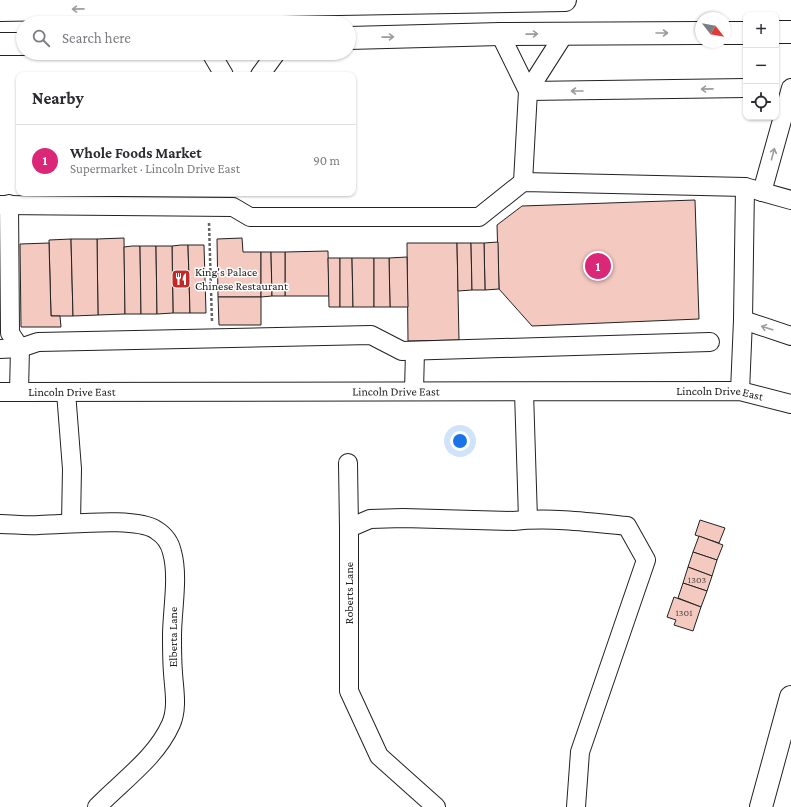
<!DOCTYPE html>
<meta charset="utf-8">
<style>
body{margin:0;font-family:"Crimson Pro",serif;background:#f7f7f7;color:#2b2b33}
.controls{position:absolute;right:12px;top:12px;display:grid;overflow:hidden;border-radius:8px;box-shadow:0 1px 3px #0004}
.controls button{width:36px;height:36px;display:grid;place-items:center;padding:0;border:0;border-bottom:1px solid #e1e1e2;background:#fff;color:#2b2b33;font:20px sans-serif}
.compass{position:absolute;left:695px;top:12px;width:36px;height:36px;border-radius:50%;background:#fff;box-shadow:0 1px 3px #0004;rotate:121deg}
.you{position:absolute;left:460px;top:441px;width:14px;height:14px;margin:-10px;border:3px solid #fff;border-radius:50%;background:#1a73e8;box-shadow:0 0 0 6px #1a73e833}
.badge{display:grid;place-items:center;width:26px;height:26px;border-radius:50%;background:#db2777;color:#fff;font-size:13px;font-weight:700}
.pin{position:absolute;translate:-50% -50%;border:2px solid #fff;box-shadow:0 1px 4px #0006}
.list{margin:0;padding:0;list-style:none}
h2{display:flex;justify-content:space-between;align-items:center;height:52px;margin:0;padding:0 16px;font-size:17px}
h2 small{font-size:13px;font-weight:400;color:#7c7c81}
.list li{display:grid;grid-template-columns:26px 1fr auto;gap:12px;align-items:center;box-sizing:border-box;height:72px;padding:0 16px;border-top:1px solid #e1e1e2}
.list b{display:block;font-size:15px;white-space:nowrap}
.list p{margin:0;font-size:13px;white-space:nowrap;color:#7c7c81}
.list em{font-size:13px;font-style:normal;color:#7c7c81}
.icon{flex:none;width:22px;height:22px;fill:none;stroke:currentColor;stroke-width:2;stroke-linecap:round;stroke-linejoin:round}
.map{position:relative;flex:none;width:791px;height:807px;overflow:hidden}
.search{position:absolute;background:#fff;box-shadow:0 1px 3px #0004;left:16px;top:16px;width:340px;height:44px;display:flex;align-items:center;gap:10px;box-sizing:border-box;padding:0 14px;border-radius:22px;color:#7c7c81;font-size:15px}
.panel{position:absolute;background:#fff;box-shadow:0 1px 3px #0004;left:16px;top:72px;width:340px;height:124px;border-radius:8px}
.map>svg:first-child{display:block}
.building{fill:#f3c9c0;stroke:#222}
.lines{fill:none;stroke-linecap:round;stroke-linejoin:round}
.minor-casing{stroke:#222;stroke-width:20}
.major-casing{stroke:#222;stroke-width:24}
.highway-casing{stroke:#222;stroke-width:24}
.path{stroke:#646464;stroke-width:2.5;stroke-dasharray:3 2;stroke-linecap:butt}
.minor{stroke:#fff;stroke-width:18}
.major{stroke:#fff;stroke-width:22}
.highway{stroke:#fff;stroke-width:22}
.oneway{stroke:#9c9c9c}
.labels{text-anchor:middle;stroke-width:3;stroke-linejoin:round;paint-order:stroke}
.number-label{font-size:10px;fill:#564c4a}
.poi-label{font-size:12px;fill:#222;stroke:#fff;text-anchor:start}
.street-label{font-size:12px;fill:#222;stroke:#fff}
</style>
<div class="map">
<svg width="791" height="807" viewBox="0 0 791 807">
<rect width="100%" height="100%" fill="#fff"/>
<g class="building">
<polygon points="695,200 699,319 532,326 499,289 497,225 522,206"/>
<polygon points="124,238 125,314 98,315 97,239"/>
<polygon points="242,238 243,252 261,252 261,297 218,297 217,239"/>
<polygon points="71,239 73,316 51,316 49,240"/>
<polygon points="71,239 97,239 98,315 73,316"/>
<polygon points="498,242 499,289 485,290 484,243"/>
<polygon points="49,243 51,316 60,316 61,327 21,327 20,244"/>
<polygon points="407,243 457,243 459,340 408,341"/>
<polygon points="457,243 471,243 472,290 458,291"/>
<polygon points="471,243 484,243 485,290 472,290"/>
<polygon points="181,245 188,245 190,313 173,313 172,246"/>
<polygon points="188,245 204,245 206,313 190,313"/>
<polygon points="132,246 140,246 141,314 125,314 124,247"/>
<polygon points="140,246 156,246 157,314 141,314"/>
<polygon points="156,246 172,246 173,313 157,314"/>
<polygon points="328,251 329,296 285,296 285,252"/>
<polygon points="261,252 271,252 272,296 261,297"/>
<polygon points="271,252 285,252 285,296 272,296"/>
<polygon points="407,257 408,307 390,307 389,258"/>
<polygon points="328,258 340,258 340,307 329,307"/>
<polygon points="340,258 352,258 353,307 340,307"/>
<polygon points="352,258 374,258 374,307 353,307"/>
<polygon points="374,258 389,258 390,307 374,307"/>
<polygon points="218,297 261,297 261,325 219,325"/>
<polygon points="700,520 725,528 719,543 695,535"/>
<polygon points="699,536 723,545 717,560 693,552"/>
<polygon points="693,552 717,560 712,576 688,567"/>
<polygon points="688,567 712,576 707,591 683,583"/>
<polygon points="683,583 707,591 701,607 678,598"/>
<polygon points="674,597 701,607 693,631 674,625 676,620 667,617"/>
</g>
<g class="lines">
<defs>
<g id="minor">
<polyline points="500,34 528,91 523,182"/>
<polyline points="211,53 224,75"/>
<polyline points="260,75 276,53"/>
<polyline points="528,91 746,88"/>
<polyline points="528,91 565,33"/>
<polyline points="762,192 791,88"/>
<polyline points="9,204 10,333 20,348 19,392"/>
<polyline points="0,205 233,207 250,217 479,217 523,182 745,187 791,200"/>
<polyline points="743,320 791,336"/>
<polyline points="0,349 20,348 38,342 371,335 402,351 710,342"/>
<polyline points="414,391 415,351"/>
<polyline points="740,391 743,320 745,187"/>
<path id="s1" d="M0,392L740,391L791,404"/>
<polyline points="66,392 72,469 71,523"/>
<polyline points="524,392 528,519"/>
<polyline points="348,463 349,528"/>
<path d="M0,524C13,524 26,526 39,525C66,525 136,516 156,530C164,535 170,543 172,552C179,577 172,610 172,636C172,648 172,661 173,673C174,689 178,708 171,724C156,758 122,781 97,807"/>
<path d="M436,807L379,756L349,691V528L370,519L403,518L513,521C550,517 589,522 627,526L646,560L580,752L576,807"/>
</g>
<polyline id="major" points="761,807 791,697"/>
<g id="highway">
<polyline points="0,10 565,0"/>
<polyline points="776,32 791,32"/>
<polyline points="725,33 746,33"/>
<polyline points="349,38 500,34 701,33"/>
<polyline points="0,44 23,44"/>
</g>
</defs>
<use href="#minor" class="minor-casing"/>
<use href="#major" class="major-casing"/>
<use href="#highway" class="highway-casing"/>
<polyline class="path" points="209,223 212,322"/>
<use href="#minor" class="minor"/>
<use href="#major" class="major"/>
<use href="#highway" class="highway"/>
</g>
<defs><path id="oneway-shaft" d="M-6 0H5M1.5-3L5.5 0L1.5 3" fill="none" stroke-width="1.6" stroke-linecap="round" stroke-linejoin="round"/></defs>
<g class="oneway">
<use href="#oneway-shaft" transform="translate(78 9) rotate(179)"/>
<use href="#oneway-shaft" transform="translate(662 33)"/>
<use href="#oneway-shaft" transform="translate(532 34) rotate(-1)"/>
<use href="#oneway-shaft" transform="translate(388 37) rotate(-1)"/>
<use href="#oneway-shaft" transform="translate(707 89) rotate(179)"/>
<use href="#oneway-shaft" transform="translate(577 91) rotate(180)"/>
<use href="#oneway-shaft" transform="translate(773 154) rotate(-75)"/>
<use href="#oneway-shaft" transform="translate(767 328) rotate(-162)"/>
</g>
<defs>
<symbol id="restaurant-square" viewBox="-11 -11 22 22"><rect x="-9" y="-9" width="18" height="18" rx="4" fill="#c62828" stroke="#fff"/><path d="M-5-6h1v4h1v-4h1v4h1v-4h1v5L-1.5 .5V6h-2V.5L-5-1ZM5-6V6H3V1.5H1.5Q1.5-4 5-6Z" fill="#fff"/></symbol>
</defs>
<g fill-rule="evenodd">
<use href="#restaurant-square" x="170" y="268" width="22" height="22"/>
</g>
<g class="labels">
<g class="number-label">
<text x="697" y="583">1303</text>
<text x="684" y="616">1301</text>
</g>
<g class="poi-label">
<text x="195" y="276">King's Palace<tspan x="195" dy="14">Chinese Restaurant</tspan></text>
</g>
<g class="street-label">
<text dy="4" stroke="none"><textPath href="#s1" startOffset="396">Lincoln Drive East</textPath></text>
<text dy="4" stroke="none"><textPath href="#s1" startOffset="72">Lincoln Drive East</textPath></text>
<text dy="4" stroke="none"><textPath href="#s1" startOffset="720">Lincoln Drive East</textPath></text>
<text transform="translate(349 593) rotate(-90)" y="4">Roberts Lane</text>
<text transform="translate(173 637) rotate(-90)" y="4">Elberta Lane</text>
</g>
</g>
</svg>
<div class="controls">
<button>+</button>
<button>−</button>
<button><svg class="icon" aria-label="locate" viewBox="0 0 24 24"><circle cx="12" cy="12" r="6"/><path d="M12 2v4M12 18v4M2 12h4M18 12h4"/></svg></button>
</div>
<svg class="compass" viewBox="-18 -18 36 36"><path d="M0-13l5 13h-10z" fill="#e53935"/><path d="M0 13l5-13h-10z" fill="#7c7c81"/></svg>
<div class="you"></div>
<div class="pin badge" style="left:598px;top:266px">1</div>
<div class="search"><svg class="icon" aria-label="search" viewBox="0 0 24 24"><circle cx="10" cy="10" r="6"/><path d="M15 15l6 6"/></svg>Search here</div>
<section class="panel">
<h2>Nearby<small></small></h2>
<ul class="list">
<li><span class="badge">1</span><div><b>Whole Foods Market</b><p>Supermarket · Lincoln Drive East</p></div><em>90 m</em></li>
</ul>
</section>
</div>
